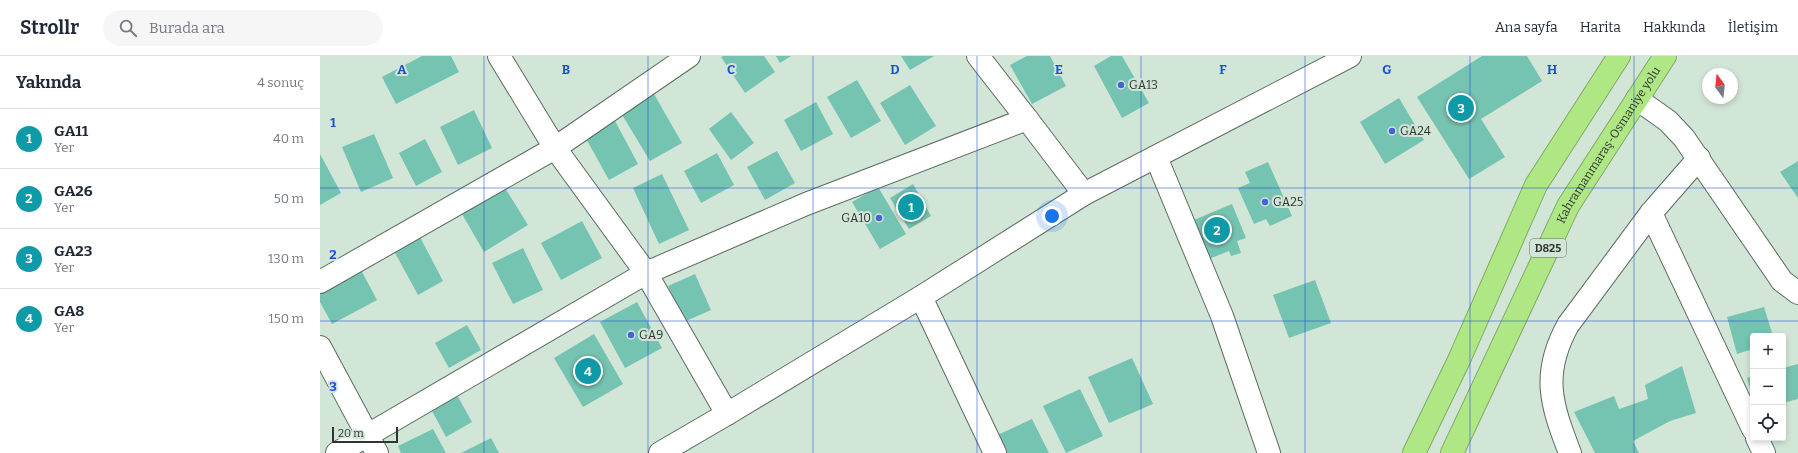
<!DOCTYPE html>
<html lang="tr">
<meta charset="utf-8">
<style>
body{margin:0;font-family:Bitter,serif;background:#f6f6f7;color:#1f2937}
.controls{position:absolute;right:12px;bottom:12px;display:grid;overflow:hidden;border-radius:4px;box-shadow:0 2px 6px #0003}
.controls button{width:36px;height:36px;display:grid;place-items:center;padding:0;border:0;border-bottom:1px solid #e0e1e3;background:#fff;color:#1f2937;font:20px sans-serif}
.compass{position:absolute;left:1382px;top:12px;width:36px;height:36px;border-radius:50%;background:#fff;box-shadow:0 2px 6px #0003;rotate:345deg}
.scale{position:absolute;left:12px;bottom:10px;width:66px;box-sizing:border-box;padding-left:4px;border:2px solid #2e3631;border-top:0;font-size:11px;line-height:14px;white-space:nowrap;color:#2e3631;-webkit-text-stroke:3px #d2e6d8;paint-order:stroke}
.you{position:absolute;left:732px;top:160px;width:14px;height:14px;margin:-10px;border:3px solid #fff;border-radius:50%;background:#1a73e8;box-shadow:0 0 0 6px #1a73e833}
.badge{display:grid;place-items:center;width:26px;height:26px;border-radius:50%;background:#1a73e8;color:#fff;font-size:13px;font-weight:700}
.pin{position:absolute;translate:-50% -50%;border:2px solid #fff;box-shadow:0 1px 4px #0006}
.list{margin:0;padding:0;list-style:none}
h2{display:flex;justify-content:space-between;align-items:center;height:52px;margin:0;padding:0 16px;font-size:17px}
h2 small{font-size:13px;font-weight:400;color:#747a83}
.list li{display:grid;grid-template-columns:26px 1fr auto;gap:12px;align-items:center;box-sizing:border-box;height:60px;padding:0 16px;border-top:1px solid #e0e1e3}
.list b{display:block;font-size:15px;white-space:nowrap}
.list p{margin:0;font-size:13px;white-space:nowrap;color:#747a83}
.list em{font-size:13px;font-style:normal;color:#747a83}
.icon{flex:none;width:22px;height:22px;fill:none;stroke:currentColor;stroke-width:2;stroke-linecap:round;stroke-linejoin:round}
.map{position:relative;flex:none;width:1478px;height:397px;overflow:hidden}
header{display:flex;align-items:center;gap:24px;box-sizing:border-box;height:56px;padding:0 20px;background:#fff;border-bottom:1px solid #e0e1e3}
header strong{font-size:19px}
nav{display:flex;gap:22px;margin-inline-start:auto;font-size:14px}
.search{width:280px;height:36px;background:#f6f6f7;display:flex;align-items:center;gap:10px;box-sizing:border-box;padding:0 14px;border-radius:22px;color:#747a83;font-size:15px}
main{display:flex}
aside{flex:1;background:#fff}
.map>svg:first-child{display:block}
.building{fill:#75c3b1}
.lines{fill:none;stroke-linecap:round;stroke-linejoin:round}
.minor-casing{stroke:#5a6c60;stroke-width:24}
.highway-casing{stroke:#82a967;stroke-width:24}
.minor{stroke:#fff;stroke-width:22}
.highway{stroke:#afe784;stroke-width:22}
.grid{fill:none;stroke:#1d4ed8;stroke-width:1;stroke-opacity:0.55}
.poi-dot{fill:#4264d6;stroke:#d2e6d8;stroke-width:1.5}
.labels{text-anchor:middle;stroke-width:4;stroke-linejoin:round;paint-order:stroke}
.shield{fill:#d2e6d8;stroke:#5f6b63;stroke-width:1}
.shield-label{font-size:11px;font-weight:bold;fill:#2e3631}
.poi-label{font-size:12px;fill:#2e3631;stroke:#d2e6d8;text-anchor:start}
.street-label{font-size:12px;fill:#2e3631;stroke:#d2e6d8}
.grid-label{font-size:13px;text-anchor:middle;font-weight:bold;fill:#1d4ed8;stroke:#d2e6d8;stroke-width:4;stroke-linejoin:round;paint-order:stroke}
</style>
<header>
<strong>Strollr</strong>
<div class="search"><svg class="icon" aria-label="search" viewBox="0 0 24 24"><circle cx="10" cy="10" r="6"/><path d="M15 15l6 6"/></svg>Burada ara</div>
<nav><a>Ana sayfa</a><a>Harita</a><a>Hakkında</a><a>İletişim</a></nav>
</header>
<main>
<aside>
<h2>Yakında<small>4 sonuç</small></h2>
<ul class="list">
<li><span class="badge" style="background:#0f9aa8">1</span><div><b>GA11</b><p>Yer</p></div><em>40 m</em></li>
<li><span class="badge" style="background:#0f9aa8">2</span><div><b>GA26</b><p>Yer</p></div><em>50 m</em></li>
<li><span class="badge" style="background:#0f9aa8">3</span><div><b>GA23</b><p>Yer</p></div><em>130 m</em></li>
<li><span class="badge" style="background:#0f9aa8">4</span><div><b>GA8</b><p>Yer</p></div><em>150 m</em></li>
</ul>
</aside>
<div class="map">
<svg width="1478" height="397" viewBox="0 0 1478 397">
<rect width="100%" height="100%" fill="#d2e6d8"/>
<g class="building">
<polygon points="102,0 131,0 139,16 76,48 62,21"/>
<polygon points="403,0 444,0 455,16 425,37 401,1"/>
<polygon points="456,0 471,0 460,7"/>
<polygon points="581,0 614,0 590,14"/>
<polygon points="707,0 730,0 746,30 712,48 690,9"/>
<polygon points="791,0 802,0 829,47 802,62 774,10"/>
<polygon points="1162,0 1207,0 1222,25 1161,63 1185,101 1149,123 1097,41"/>
<polygon points="537,24 561,65 531,82 507,41"/>
<polygon points="590,29 616,70 585,89 560,47"/>
<polygon points="334,38 362,87 330,105 301,57"/>
<polygon points="1079,42 1104,84 1065,108 1040,66"/>
<polygon points="496,46 513,78 481,95 464,64"/>
<polygon points="154,54 172,92 138,109 120,71"/>
<polygon points="411,56 434,87 411,104 389,73"/>
<polygon points="294,63 318,108 289,124 264,79"/>
<polygon points="54,78 73,122 41,136 22,91"/>
<polygon points="105,83 122,116 96,130 79,97"/>
<polygon points="457,95 475,127 445,144 427,111"/>
<polygon points="397,97 414,129 381,147 364,115"/>
<polygon points="0,98 21,137 0,149"/>
<polygon points="1478,105 1478,142 1460,116"/>
<polygon points="948,106 972,160 950,170 946,163 934,168 918,132 930,127 925,116"/>
<polygon points="342,118 369,174 339,188 313,132"/>
<polygon points="593,128 611,160 589,173 570,142"/>
<polygon points="558,131 586,178 560,193 532,146"/>
<polygon points="185,132 208,169 164,196 142,158"/>
<polygon points="912,148 926,182 917,185 921,197 911,200 909,195 884,205 869,166"/>
<polygon points="262,165 282,202 241,224 221,187"/>
<polygon points="100,181 123,225 98,239 74,195"/>
<polygon points="203,192 223,234 193,248 172,207"/>
<polygon points="41,214 57,244 12,268 0,246 0,237"/>
<polygon points="375,218 391,254 364,266 348,230"/>
<polygon points="995,224 1011,267 969,282 953,239"/>
<polygon points="317,246 342,292 305,312 280,266"/>
<polygon points="1444,251 1453,280 1433,280 1433,293 1417,298 1407,261"/>
<polygon points="147,269 161,294 129,312 115,287"/>
<polygon points="274,278 303,328 263,351 234,302"/>
<polygon points="812,302 833,348 789,367 768,321"/>
<polygon points="1478,308 1478,343 1463,347 1463,312"/>
<polygon points="1362,310 1376,357 1350,365 1313,385 1319,397 1275,397 1254,356 1294,340 1299,353 1328,343 1325,329"/>
<polygon points="1433,320 1433,342 1427,322"/>
<polygon points="760,333 783,380 746,397 723,350"/>
<polygon points="137,339 152,366 126,381 111,353"/>
<polygon points="712,363 729,397 678,397 671,382"/>
<polygon points="113,373 126,397 81,397 78,390"/>
<polygon points="171,382 179,397 141,397"/>
</g>
<g class="lines">
<defs>
<g id="minor">
<polyline points="179,0 235,92 326,217 407,358"/>
<polyline points="658,0 707,63"/>
<polyline points="1317,43 1348,65 1364,82 1462,225 1478,237"/>
<polyline points="836,101 902,260 949,397"/>
<polyline points="1331,157 1433,373"/>
<polyline points="0,226 235,92 369,0"/>
<polyline points="601,241 675,397"/>
<polyline points="0,291 57,397"/>
<polyline points="1437,382 1444,397"/>
<polyline points="17,397 326,217 486,148 707,63 764,138"/>
<polyline points="340,397 407,358 601,241 764,138 1030,0"/>
<path d="M1250,397C1231,348 1221,318 1248,269L1331,157L1379,102"/>
</g>
<g id="highway">
<polyline points="1094,397 1139,304 1216,129 1299,0"/>
<path id="s1" d="M1132,397L1248,150L1345,0"/>
</g>
</defs>
<use href="#minor" class="minor-casing"/>
<use href="#highway" class="highway-casing"/>
<use href="#minor" class="minor"/>
<use href="#highway" class="highway"/>
</g>
<path class="grid" d="M164,0V397M328,0V397M493,0V397M657,0V397M821,0V397M985,0V397M1150,0V397M1314,0V397M0,132H1478M0,265H1478"/>
<g class="poi-dot">
<circle cx="801" cy="29" r="4"/>
<circle cx="1072" cy="75" r="4"/>
<circle cx="945" cy="146" r="4"/>
<circle cx="559" cy="162" r="4"/>
<circle cx="311" cy="279" r="4"/>
</g>
<g class="labels">
<rect class="shield" x="1210" y="183" width="36" height="18" rx="3"/>
<g class="shield-label">
<text x="1228" y="196">D825</text>
</g>
<g class="poi-label">
<text x="809" y="33">GA13</text>
<text x="1080" y="79">GA24</text>
<text x="953" y="150">GA25</text>
<text x="551" y="166" text-anchor="end">GA10</text>
<text x="319" y="283">GA9</text>
</g>
<g class="street-label">
<text dy="4" stroke="none"><textPath href="#s1" startOffset="346">Kahramanmaraş-Osmaniye yolu</textPath></text>
</g>
</g>
<g class="grid-label">
<text x="82" y="18">A</text>
<text x="246" y="18">B</text>
<text x="411" y="18">C</text>
<text x="575" y="18">D</text>
<text x="739" y="18">E</text>
<text x="903" y="18">F</text>
<text x="1067" y="18">G</text>
<text x="1232" y="18">H</text>
<text x="13" y="71">1</text>
<text x="13" y="203">2</text>
<text x="13" y="335">3</text>
</g>
</svg>
<div class="controls">
<button>+</button>
<button>−</button>
<button><svg class="icon" aria-label="locate" viewBox="0 0 24 24"><circle cx="12" cy="12" r="6"/><path d="M12 2v4M12 18v4M2 12h4M18 12h4"/></svg></button>
</div>
<svg class="compass" viewBox="-18 -18 36 36"><path d="M0-13l5 13h-10z" fill="#e53935"/><path d="M0 13l5-13h-10z" fill="#747a83"/></svg>
<div class="scale">20 m</div>
<div class="you"></div>
<div class="pin badge" style="left:591px;top:151px;background:#0f9aa8">1</div>
<div class="pin badge" style="left:897px;top:174px;background:#0f9aa8">2</div>
<div class="pin badge" style="left:1141px;top:52px;background:#0f9aa8">3</div>
<div class="pin badge" style="left:268px;top:315px;background:#0f9aa8">4</div>
</div>
</main>
